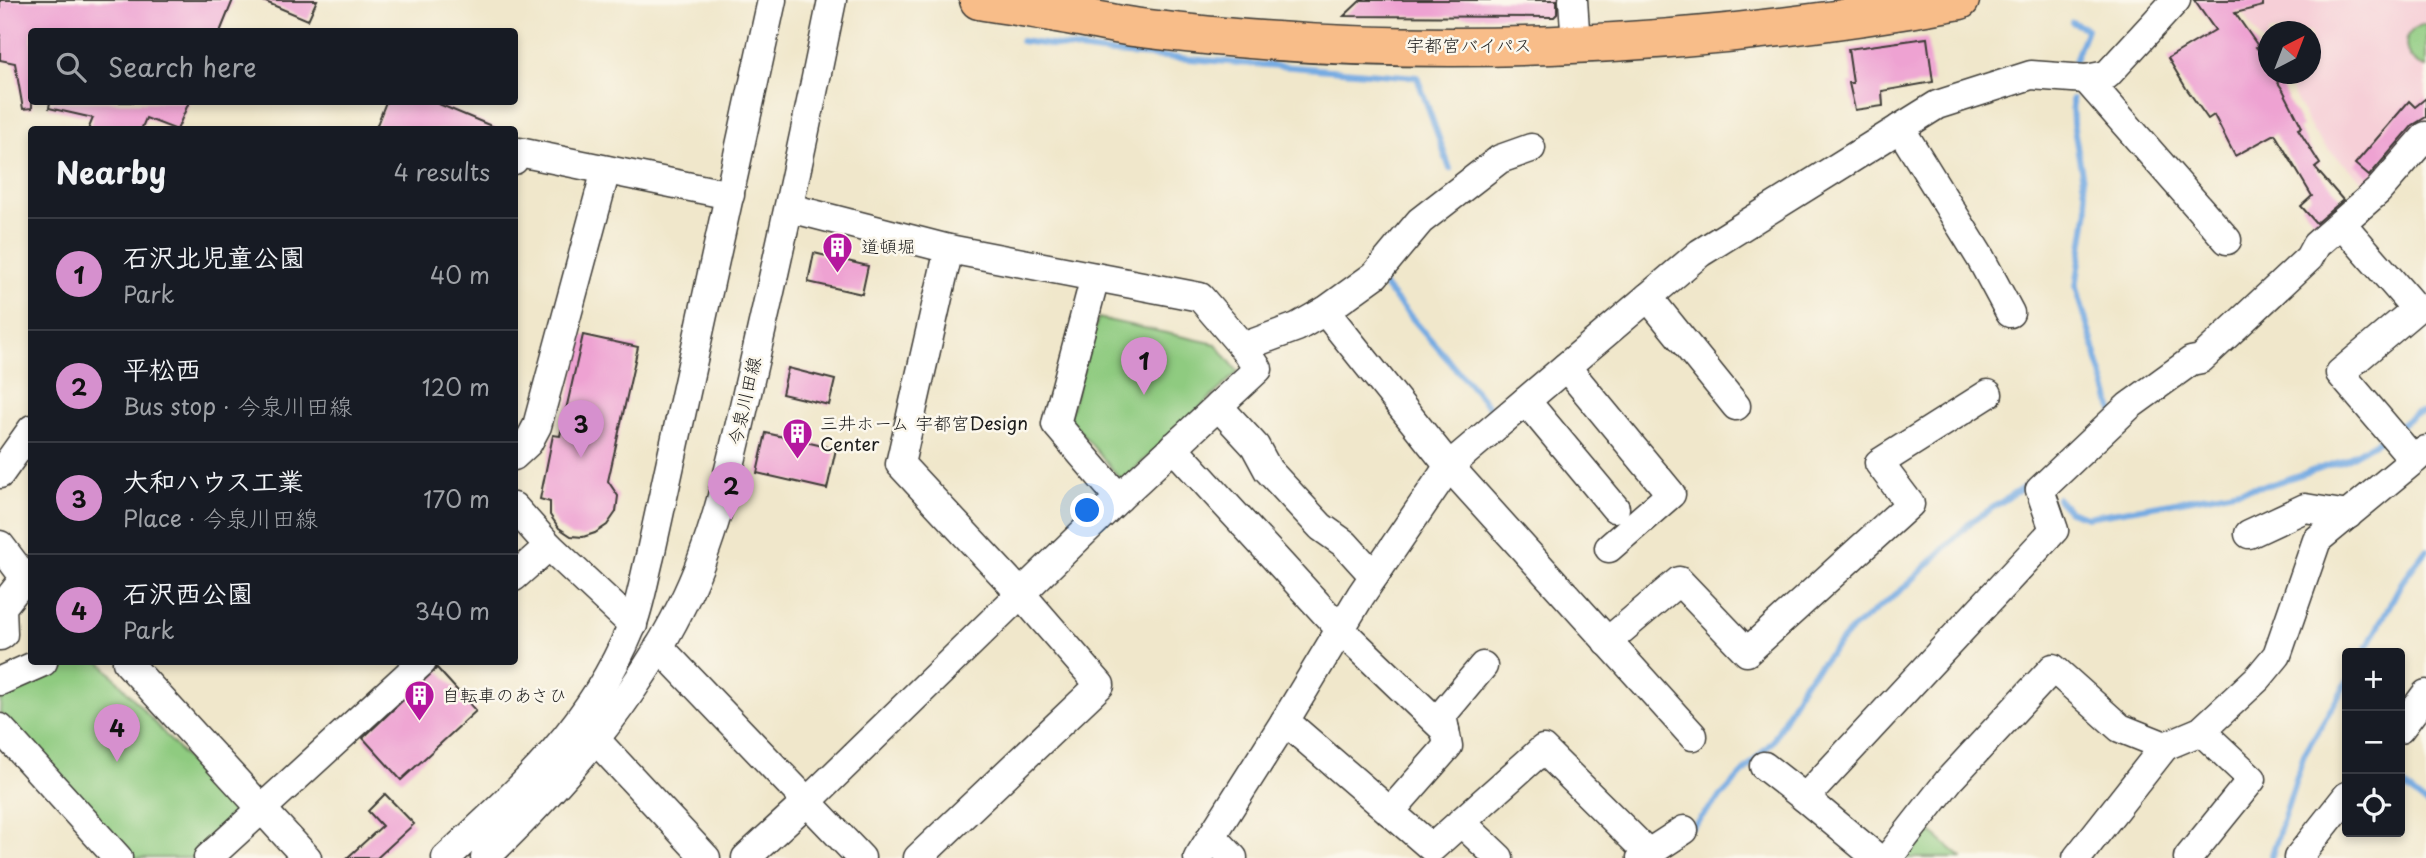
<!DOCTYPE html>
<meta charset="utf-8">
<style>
body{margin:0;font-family:"Playpen Sans","Klee One",sans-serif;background:#242831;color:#f1f3f6}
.controls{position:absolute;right:21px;bottom:21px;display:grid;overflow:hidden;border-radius:7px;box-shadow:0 4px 10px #0003}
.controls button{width:63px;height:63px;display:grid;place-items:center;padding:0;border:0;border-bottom:2px solid #363941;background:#171b24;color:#f1f3f6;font:35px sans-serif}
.compass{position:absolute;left:2258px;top:21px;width:63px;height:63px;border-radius:50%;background:#171b24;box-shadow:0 4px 10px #0003;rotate:42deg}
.you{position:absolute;left:1088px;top:511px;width:24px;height:24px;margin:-18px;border:5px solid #fff;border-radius:50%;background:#1a73e8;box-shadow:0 0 0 10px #1a73e833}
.badge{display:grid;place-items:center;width:46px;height:46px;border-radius:50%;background:#d690ce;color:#111;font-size:23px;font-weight:700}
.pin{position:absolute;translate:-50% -58px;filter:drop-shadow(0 2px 4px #0008)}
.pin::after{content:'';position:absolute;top:37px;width:24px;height:21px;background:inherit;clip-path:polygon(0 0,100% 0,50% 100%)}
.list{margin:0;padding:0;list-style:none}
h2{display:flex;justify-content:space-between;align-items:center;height:91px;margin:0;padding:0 28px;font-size:30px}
h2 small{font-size:23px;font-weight:400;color:#9ea1a6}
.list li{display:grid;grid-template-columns:46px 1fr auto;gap:21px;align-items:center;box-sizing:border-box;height:112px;padding:0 28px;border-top:2px solid #363941}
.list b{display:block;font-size:26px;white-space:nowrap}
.list p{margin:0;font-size:23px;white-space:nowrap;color:#9ea1a6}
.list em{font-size:23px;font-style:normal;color:#9ea1a6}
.icon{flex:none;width:38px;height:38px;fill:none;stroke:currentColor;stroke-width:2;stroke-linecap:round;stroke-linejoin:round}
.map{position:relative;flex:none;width:2426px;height:858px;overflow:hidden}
.search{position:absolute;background:#171b24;box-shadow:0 4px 10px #0003;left:28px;top:28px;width:490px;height:77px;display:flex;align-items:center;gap:18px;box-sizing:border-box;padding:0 24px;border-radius:7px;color:#9ea1a6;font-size:26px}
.panel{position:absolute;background:#171b24;box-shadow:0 4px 10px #0003;left:28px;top:126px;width:490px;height:539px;border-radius:7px}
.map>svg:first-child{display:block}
.built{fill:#f6cfd7}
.green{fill:#8fcb80;stroke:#56744e;stroke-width:2}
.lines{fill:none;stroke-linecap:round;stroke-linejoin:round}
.stream{stroke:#74aae2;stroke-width:6}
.building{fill:#eea2d2}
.minor-casing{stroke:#3c3a36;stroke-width:31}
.highway-casing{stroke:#3c3a36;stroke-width:41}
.minor{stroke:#fff;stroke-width:28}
.highway{stroke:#f8bd89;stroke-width:38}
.labels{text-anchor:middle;stroke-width:5;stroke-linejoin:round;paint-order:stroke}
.street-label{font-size:18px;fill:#1c1c1c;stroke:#fbf7ec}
.poi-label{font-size:18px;fill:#1c1c1c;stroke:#fbf7ec;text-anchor:start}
</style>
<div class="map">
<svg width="2426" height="858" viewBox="0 0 2426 858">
<rect width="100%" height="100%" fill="#fbf7ec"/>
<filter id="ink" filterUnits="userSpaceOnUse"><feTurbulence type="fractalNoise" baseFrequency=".0143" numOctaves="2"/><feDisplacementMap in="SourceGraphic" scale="14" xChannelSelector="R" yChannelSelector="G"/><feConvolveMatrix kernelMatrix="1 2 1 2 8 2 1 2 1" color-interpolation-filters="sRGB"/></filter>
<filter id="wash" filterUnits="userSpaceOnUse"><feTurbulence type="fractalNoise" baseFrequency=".00686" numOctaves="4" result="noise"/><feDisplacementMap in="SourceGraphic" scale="28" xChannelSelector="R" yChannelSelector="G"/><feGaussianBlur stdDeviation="1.57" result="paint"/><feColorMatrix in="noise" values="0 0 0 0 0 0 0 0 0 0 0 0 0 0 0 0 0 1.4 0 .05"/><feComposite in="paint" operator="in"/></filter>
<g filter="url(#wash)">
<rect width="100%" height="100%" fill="#f0e7cb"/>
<polygon class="built" points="2233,0 2426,0 2426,128 2372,189 2326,147 2313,132 2283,74 2310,74 2310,32 2268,32 2268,50"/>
<g class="green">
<path d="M2426,24V67C2400,60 2399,29 2426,24Z"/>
<polygon points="1098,318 1216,344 1238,372 1122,481 1069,418"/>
<polygon points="73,662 101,662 234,812 234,824 196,858 131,858 0,713 1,694"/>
<polygon points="1923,832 1931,832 1962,858 1903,858"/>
</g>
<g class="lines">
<g class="stream">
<polyline points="1021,41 1102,52 1417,77 1450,169"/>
<polyline points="2072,68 2087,29 2072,22"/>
<polyline points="2072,99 2073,123 2088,209 2076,287 2113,411"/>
<polyline points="1379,280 1496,415 1495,417"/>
<polyline points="2398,427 2415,414 2426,412"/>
<polyline points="2057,498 2069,511 2087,517 2165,504 2272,484 2345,460 2387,436"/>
<polyline points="2364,653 2402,582 2426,550"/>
<polyline points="2400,783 2426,804"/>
<polyline points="1692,827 1773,741 1803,684 1851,630 1906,586 1972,521 2032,482"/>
<polyline points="2271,858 2304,754 2347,682"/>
</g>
</g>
<g id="blocks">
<g class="building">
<polygon points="0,0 233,0 220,32 32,32 32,108 23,109 15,63 0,60"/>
<polygon points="261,0 317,0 308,20"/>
<polygon points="1361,0 1557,0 1557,14 1554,17 1344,16"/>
<polygon points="2194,0 2263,0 2263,6 2235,13 2258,46 2256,47 2264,57 2262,58 2269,68 2269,74 2272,74 2283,90 2302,127 2298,129 2320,164 2315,168 2343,200 2316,223 2301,206 2312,196 2275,134 2235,156 2214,115 2208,119 2186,88 2168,58 2215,30"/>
<polygon points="1927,38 1933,82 1882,91 1883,106 1855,110 1849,83 1853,83 1848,49"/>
<polygon points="2426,98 2426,117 2413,125 2369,176 2355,164 2409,101 2415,107"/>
<polygon points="50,102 189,102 177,130 146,118 141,130 88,130 93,118 49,108"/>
<polygon points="386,102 434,102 501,130 375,130"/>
<polygon points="814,253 868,266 862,294 808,282"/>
<polygon points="583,335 638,347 608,481 618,496 616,512 607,525 595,533 583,537 571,536 559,528 550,515 550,502 540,499 553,435 560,436"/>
<polygon points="788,368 835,380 829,405 782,394"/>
<polygon points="766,433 836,449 827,489 757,473"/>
<polygon points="437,668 476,711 401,780 363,738"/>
<polygon points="385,794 414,824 377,858 347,858 382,826 368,811"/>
</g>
</g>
</g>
<g filter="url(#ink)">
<use href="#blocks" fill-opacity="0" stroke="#3c3a36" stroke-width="2"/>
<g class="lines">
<defs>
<g id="minor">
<polyline points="1573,0 1576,44"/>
<polyline points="2086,79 2227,240"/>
<polyline points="1900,128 1980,257 2010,313"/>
<polyline points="514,160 519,152 730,195"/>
<polyline points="790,208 949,249 1200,297 1243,347"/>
<polyline points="2341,223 2416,309 2340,373 2414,460"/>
<polyline points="1095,277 1056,424 1119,498"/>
<polyline points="1648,297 1736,406"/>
<polyline points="1325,311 1375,275 1420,221 1500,159 1531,148"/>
<polyline points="1566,367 1671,494 1609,548"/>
<polyline points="1526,401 1615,508"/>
<polyline points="1218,406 1255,446 1268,470 1321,527 1345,544 1374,576"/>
<polyline points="1173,447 1340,629 1445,730"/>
<polyline points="514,456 528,443 537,426 606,170"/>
<polyline points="0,474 32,429"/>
<polyline points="514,507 549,546 633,625"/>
<polyline points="2249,534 2305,508 2348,515"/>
<polyline points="0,545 25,578 2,607 3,634 0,636"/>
<polyline points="514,577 549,546"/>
<polyline points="1607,642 1679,581 1747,652 1910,504 1879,463 1988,394"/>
<polyline points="659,647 861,858"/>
<polyline points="127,662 307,858"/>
<polyline points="0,681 43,662"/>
<polyline points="1285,721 1432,848 1543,749 1647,852"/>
<polyline points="0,728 118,858"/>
<polyline points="2400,729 2426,694"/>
<polyline points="596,740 706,858"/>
<polyline points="1764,766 1805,798 2054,530 2040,490 2129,406 2191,361 2201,359 2309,258 2316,245 2378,191 2426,136"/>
<polyline points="1805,798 1877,858"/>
<polyline points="1390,812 1448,746 1442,715 1483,666"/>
<polyline points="1461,822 1499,858"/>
<polyline points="1212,836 1233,858"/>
<polyline points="208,858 422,662"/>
<path d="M446,858C522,788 591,726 631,628C640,605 644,579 650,556L772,0"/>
<path d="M485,858C563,783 634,702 682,605C719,531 734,447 753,367C781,245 807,123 832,0"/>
<polyline points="746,858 808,801 1119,498 1258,369 1243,347 1297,327 1325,311 1449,466 1693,736"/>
<polyline points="918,858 1100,685 1021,594 900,464 949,249"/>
<polyline points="1198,858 1285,721 1361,595 1449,466 1700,253 1937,105 2031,75 2086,79 2107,75 2176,0"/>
<polyline points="1641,858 1684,830"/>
<polyline points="1888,858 1950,779 2053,668 2120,728 2165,746 2201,731 2258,678 2277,655 2317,540 2426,450"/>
<polyline points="2077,858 2165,746"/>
<polyline points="2188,858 2252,779 2201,731"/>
<polyline points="2298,858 2347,796"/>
</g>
<path id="highway" d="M979,0C1009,5 1038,9 1068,15C1092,19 1117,25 1141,28C1412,62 1691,49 1960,0"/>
</defs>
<use href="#minor" class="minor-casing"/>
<use href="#highway" class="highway-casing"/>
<use href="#minor" class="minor"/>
<use href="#highway" class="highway"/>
</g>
</g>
<defs>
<symbol id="building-pin" viewBox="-11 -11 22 30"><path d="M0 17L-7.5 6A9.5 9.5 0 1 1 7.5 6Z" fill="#b5179e" stroke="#fbf7ec"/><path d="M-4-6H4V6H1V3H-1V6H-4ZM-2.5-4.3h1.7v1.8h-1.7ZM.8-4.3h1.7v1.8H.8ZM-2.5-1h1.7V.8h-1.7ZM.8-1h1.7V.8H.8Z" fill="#fff"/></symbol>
</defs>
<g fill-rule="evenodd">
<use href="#building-pin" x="820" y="230" width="35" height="47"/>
<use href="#building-pin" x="780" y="416" width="35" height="47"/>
<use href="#building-pin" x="402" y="678" width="35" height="47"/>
</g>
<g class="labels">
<g class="street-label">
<text x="1469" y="52">宇都宮バイパス</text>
<text transform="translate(745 401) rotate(-77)" y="6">今泉川田線</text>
</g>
<g class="poi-label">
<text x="861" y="253">道頓堀</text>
<text x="820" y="430">三井ホーム 宇都宮Design<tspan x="820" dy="21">Center</tspan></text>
<text x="442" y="702">自転車のあさひ</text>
</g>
</g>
</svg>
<div class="controls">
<button>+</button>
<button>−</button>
<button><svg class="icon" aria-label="locate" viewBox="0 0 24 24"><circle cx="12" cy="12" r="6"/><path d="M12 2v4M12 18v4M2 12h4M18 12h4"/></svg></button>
</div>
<svg class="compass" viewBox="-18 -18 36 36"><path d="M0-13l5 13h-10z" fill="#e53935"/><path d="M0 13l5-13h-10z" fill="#9ea1a6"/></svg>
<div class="you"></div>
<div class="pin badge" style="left:1144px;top:395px">1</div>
<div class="pin badge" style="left:731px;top:520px">2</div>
<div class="pin badge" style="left:581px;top:458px">3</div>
<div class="pin badge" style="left:117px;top:762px">4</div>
<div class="search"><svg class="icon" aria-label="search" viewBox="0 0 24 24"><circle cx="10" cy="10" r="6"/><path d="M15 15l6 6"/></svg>Search here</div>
<section class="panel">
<h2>Nearby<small>4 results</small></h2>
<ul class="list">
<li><span class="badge">1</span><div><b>石沢北児童公園</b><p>Park</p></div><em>40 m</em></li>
<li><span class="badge">2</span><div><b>平松西</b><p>Bus stop · 今泉川田線</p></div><em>120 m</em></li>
<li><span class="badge">3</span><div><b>大和ハウス工業</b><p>Place · 今泉川田線</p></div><em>170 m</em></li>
<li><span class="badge">4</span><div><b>石沢西公園</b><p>Park</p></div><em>340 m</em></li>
</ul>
</section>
</div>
